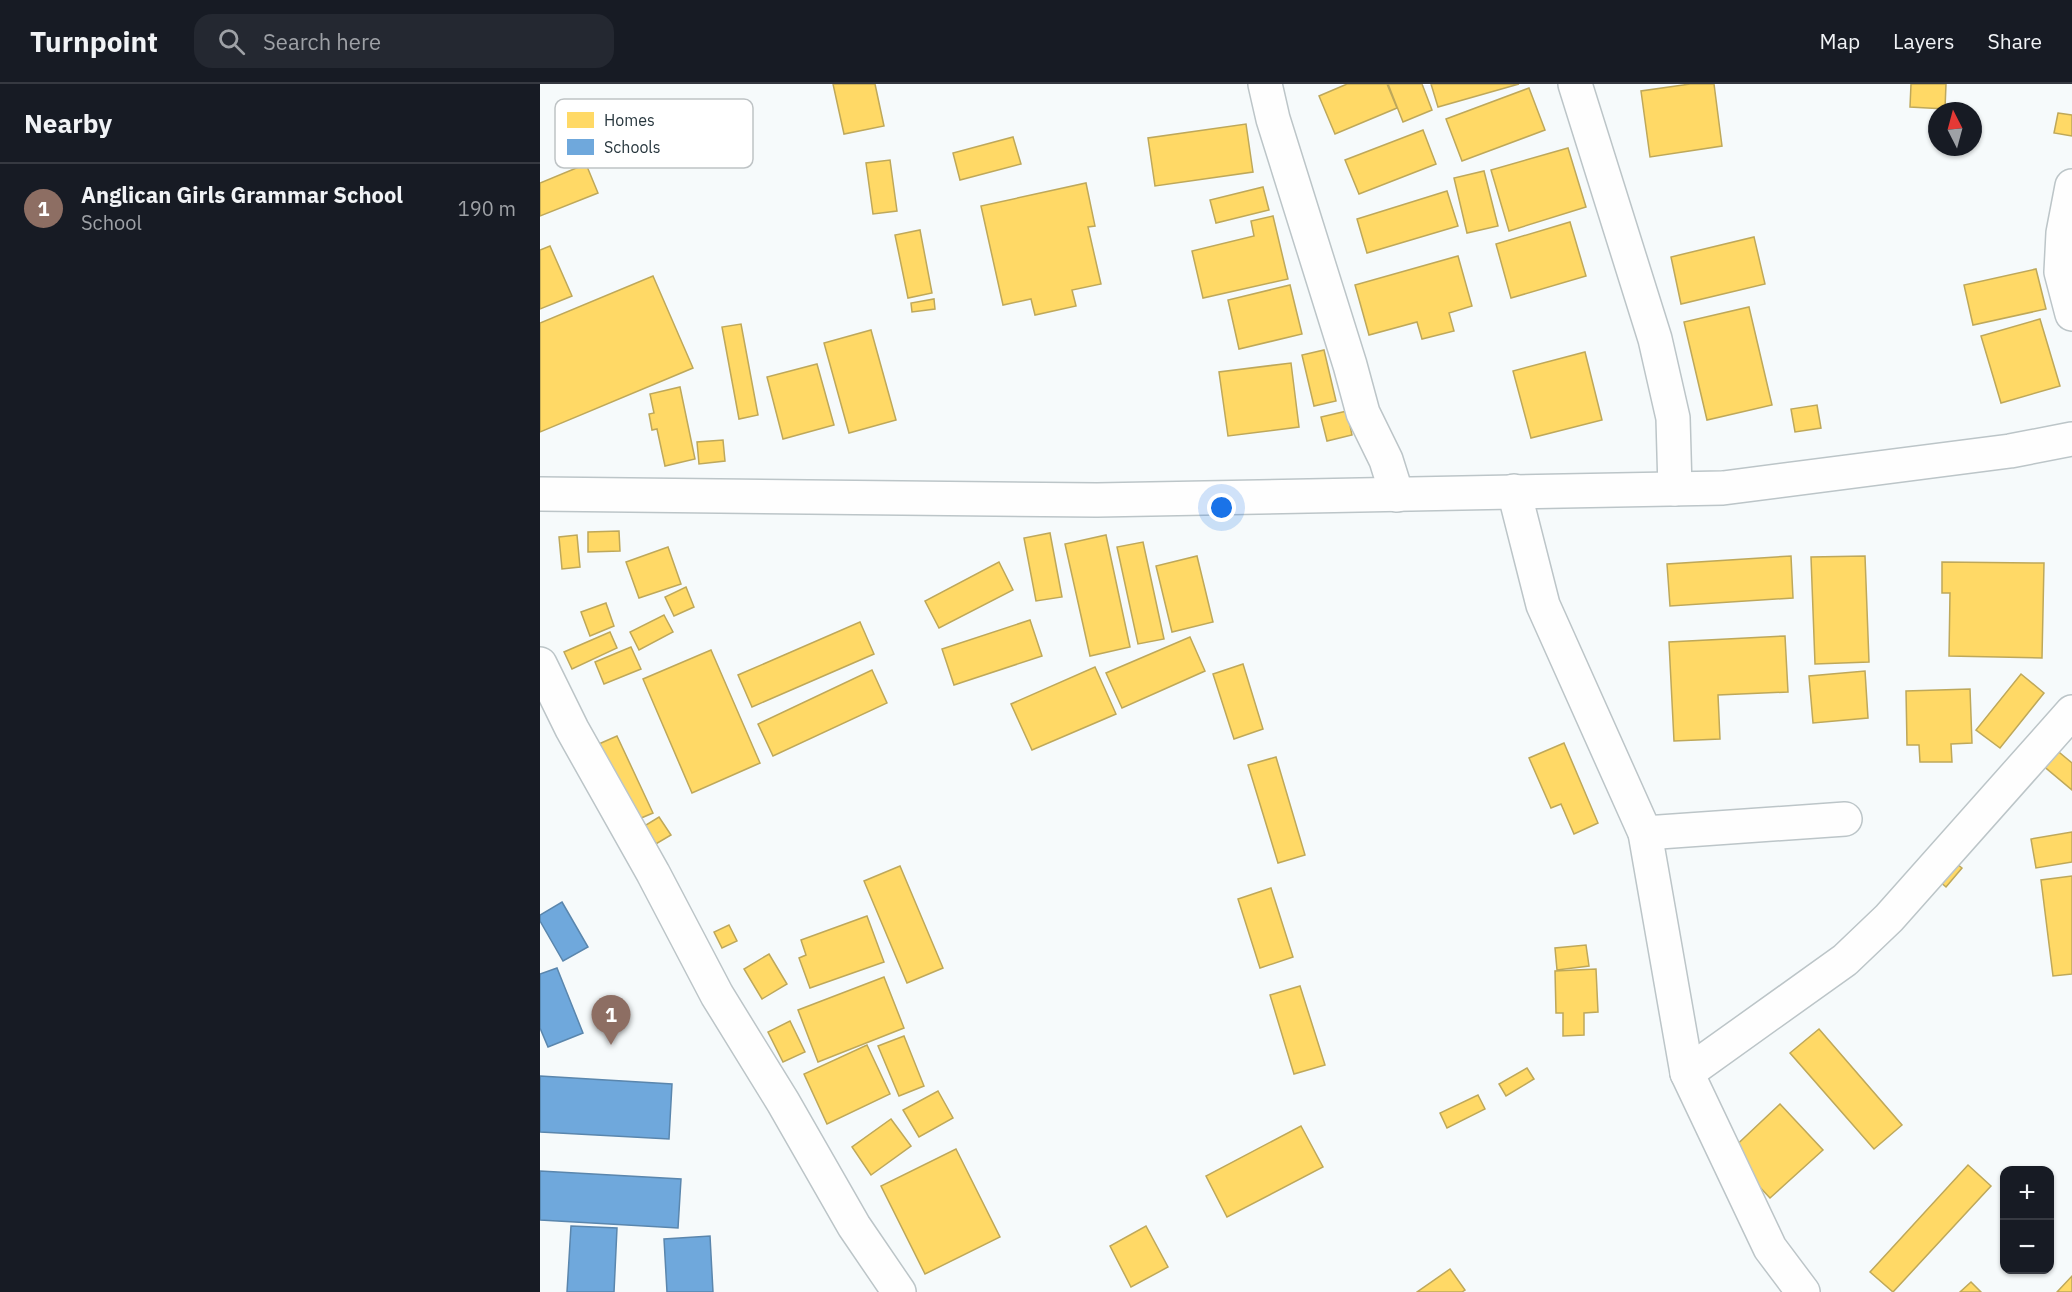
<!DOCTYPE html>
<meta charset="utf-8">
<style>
body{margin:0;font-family:"IBM Plex Sans",sans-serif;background:#242831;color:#f1f3f6}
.controls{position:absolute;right:18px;bottom:18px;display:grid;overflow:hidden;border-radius:12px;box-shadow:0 2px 4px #0004}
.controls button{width:54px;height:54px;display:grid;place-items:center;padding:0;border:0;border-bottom:2px solid #363941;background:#171b24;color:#f1f3f6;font:30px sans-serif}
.compass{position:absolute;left:1388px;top:18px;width:54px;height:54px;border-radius:50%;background:#171b24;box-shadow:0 2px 4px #0004;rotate:354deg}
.you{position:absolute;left:682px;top:424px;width:21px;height:21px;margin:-15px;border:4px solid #fff;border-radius:50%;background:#1a73e8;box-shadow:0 0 0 9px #1a73e833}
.badge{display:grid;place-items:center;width:39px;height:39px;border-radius:50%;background:#d93025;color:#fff;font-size:20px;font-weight:700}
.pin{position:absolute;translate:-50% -50px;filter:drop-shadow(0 2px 3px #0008)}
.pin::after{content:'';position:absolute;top:32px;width:21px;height:18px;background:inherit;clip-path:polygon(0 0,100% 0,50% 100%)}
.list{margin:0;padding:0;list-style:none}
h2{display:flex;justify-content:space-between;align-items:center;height:78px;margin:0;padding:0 24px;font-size:26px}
h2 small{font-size:20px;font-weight:400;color:#9ea1a6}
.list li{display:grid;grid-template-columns:39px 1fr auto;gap:18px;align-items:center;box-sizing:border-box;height:90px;padding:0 24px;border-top:2px solid #363941}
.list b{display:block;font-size:22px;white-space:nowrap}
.list p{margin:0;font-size:20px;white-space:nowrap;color:#9ea1a6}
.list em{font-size:20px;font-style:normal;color:#9ea1a6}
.icon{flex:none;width:33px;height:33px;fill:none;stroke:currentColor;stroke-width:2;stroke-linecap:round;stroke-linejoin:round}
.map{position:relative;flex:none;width:1532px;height:1208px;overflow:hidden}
header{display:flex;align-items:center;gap:36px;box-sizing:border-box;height:84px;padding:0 30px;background:#171b24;border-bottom:2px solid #363941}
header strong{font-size:28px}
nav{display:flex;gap:33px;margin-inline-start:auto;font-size:21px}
.search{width:420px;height:54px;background:#242831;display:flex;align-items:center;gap:15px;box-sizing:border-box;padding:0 21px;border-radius:18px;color:#9ea1a6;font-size:22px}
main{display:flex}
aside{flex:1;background:#171b24}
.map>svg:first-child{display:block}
.homes{fill:#ffd966;stroke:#bea85a;stroke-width:1.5}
.schools{fill:#6fa8dc;stroke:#5a86ad;stroke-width:1.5}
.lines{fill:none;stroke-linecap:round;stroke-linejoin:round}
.street-casing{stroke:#bcc5c8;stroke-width:36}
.secondary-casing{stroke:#bcc5c8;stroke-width:36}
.street{stroke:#fefefe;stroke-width:33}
.secondary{stroke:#fefefe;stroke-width:33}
.key{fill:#fff;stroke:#bec3c5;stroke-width:1.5}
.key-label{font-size:16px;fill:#28373e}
</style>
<header>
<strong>Turnpoint</strong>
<div class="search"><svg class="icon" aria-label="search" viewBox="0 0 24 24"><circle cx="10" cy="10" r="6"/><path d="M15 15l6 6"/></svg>Search here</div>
<nav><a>Map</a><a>Layers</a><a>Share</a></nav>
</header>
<main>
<aside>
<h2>Nearby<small></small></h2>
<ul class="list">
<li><span class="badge" style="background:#8d6e63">1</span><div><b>Anglican Girls Grammar School</b><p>School</p></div><em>190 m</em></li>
</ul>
</aside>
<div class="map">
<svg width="1532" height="1208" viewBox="0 0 1532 1208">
<rect width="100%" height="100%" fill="#f6fafb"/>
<g class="homes">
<polygon points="293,0 335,0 344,42 304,50"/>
<polygon points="807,0 847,0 857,24 795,50 779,12"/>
<polygon points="848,0 882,0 892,26 863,38"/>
<polygon points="891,0 979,0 898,23"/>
<polygon points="1150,0 1174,0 1182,62 1110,73 1101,7"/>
<polygon points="1371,0 1406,0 1405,25 1370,23"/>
<polygon points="989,4 1005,46 922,77 906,35"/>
<polygon points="1518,29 1532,31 1532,52 1514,49"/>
<polygon points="706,40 713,88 615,102 608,54"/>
<polygon points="883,46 896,80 819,110 805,76"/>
<polygon points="473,53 481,80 420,96 413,69"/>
<polygon points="1028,64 1046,123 969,147 951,86"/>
<polygon points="350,76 357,127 333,130 326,79"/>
<polygon points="46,80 58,109 0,132 0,99"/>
<polygon points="944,87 958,142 927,149 914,94"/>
<polygon points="546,99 555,142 548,143 561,200 532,206 536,222 495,231 491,215 463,221 441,122"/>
<polygon points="723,103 729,126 676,139 670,116"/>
<polygon points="907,107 918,142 827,169 817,135"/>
<polygon points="733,132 748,195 663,214 652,167 714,152 711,137"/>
<polygon points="1030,138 1046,192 971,214 956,160"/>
<polygon points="380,146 392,209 368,214 355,151"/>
<polygon points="1214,153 1225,200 1141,220 1131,173"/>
<polygon points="10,162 32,212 0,225 0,166"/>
<polygon points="918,172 932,222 909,229 914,247 882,255 877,238 829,251 815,201"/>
<polygon points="1496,185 1506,225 1433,241 1424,201"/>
<polygon points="113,192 153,284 0,348 0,239"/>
<polygon points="750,201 762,250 699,265 688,216"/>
<polygon points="394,215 395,225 372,228 371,219"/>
<polygon points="1209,223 1232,321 1167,336 1144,238"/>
<polygon points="1500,235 1520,302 1461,319 1441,252"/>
<polygon points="201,240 218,331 199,335 182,243"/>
<polygon points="331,246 356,336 309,349 284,259"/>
<polygon points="784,266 796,317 774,322 762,271"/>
<polygon points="1045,268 1062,336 991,354 973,287"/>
<polygon points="751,279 759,343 688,352 679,288"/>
<polygon points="277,280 294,341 243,355 227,293"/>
<polygon points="140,303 155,375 125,382 117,345 112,346 109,330 114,329 110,310"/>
<polygon points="1277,321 1281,344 1255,348 1251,325"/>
<polygon points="807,327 812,351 787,357 781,333"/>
<polygon points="183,356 185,377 159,380 157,358"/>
<polygon points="79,447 80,467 48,468 48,448"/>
<polygon points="510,449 522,513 496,517 484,454"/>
<polygon points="37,451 40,483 22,485 19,453"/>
<polygon points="566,451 590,563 550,572 525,460"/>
<polygon points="603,458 624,555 598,560 577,463"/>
<polygon points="128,463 141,500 99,514 86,478"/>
<polygon points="657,472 673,538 632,548 616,482"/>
<polygon points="1251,472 1253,514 1130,522 1127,480"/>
<polygon points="1325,472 1329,578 1275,580 1271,473"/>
<polygon points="459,478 473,506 399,544 385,517"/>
<polygon points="1402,478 1504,479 1502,574 1409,572 1410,509 1402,509"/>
<polygon points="146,503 154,523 134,532 125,513"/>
<polygon points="66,519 74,542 50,552 41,528"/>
<polygon points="124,531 133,548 99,566 90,548"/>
<polygon points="490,536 502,572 414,601 402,565"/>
<polygon points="320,538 334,570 212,623 198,591"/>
<polygon points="70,548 77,564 32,585 24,568"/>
<polygon points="1245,552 1248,608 1178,611 1180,655 1134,657 1129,558"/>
<polygon points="650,553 665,587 582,624 566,589"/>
<polygon points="91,563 101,585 64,600 55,578"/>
<polygon points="171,566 220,679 152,709 103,595"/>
<polygon points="703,580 723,645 694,655 673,590"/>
<polygon points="555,583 576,630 492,666 471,620"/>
<polygon points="332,586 347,619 233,672 218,640"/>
<polygon points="1325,587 1328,634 1273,639 1269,592"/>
<polygon points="1481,590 1504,609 1460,664 1436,646"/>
<polygon points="1430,605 1432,659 1411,660 1412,678 1380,678 1379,661 1367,661 1366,607"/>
<polygon points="77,652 113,729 87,740 52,663"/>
<polygon points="1024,659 1058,739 1034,750 1021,720 1011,724 989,674"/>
<polygon points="1508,659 1532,679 1532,706 1495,675"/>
<polygon points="736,673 765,771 738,779 708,681"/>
<polygon points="119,733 131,751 104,767 93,749"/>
<polygon points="1532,748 1532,778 1496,784 1491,755"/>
<polygon points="1406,771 1422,784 1406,803 1390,789"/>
<polygon points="360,782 403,884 367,899 324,797"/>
<polygon points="1532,792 1532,890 1513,892 1501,796"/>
<polygon points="731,804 753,873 720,884 698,815"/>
<polygon points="327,832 344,878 270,904 259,874 266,871 261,856"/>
<polygon points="189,841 197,857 182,864 174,848"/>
<polygon points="1046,861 1049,882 1017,886 1015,864"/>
<polygon points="229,870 247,900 222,915 204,885"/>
<polygon points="1056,885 1058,928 1044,929 1044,951 1023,952 1023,929 1016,929 1015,887"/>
<polygon points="344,893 364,944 278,978 258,926"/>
<polygon points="760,902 785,981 754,990 730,911"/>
<polygon points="250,937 265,968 243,978 228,948"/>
<polygon points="1279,945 1362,1041 1334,1065 1250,969"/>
<polygon points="364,952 384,1002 359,1012 338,962"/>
<polygon points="327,961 350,1010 287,1040 264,990"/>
<polygon points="987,984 994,995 966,1012 959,1000"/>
<polygon points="398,1007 413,1034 379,1053 363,1026"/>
<polygon points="938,1011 945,1025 907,1044 900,1029"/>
<polygon points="1240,1020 1283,1066 1230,1114 1188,1069"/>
<polygon points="351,1035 371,1062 331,1091 312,1063"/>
<polygon points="761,1042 783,1083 687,1133 666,1092"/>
<polygon points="416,1065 460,1153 385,1190 341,1102"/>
<polygon points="1428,1081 1451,1102 1353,1208 1330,1188"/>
<polygon points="606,1142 628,1183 591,1203 570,1162"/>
<polygon points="910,1185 925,1206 922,1208 877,1208"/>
<polygon points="1532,1192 1532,1208 1517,1208"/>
<polygon points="1431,1198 1441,1208 1420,1208"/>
</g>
<g class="schools">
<polygon points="22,818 48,863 23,877 0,837 0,831"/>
<polygon points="17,884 43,949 8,963 0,944 0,890"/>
<polygon points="0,992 132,1000 129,1055 0,1048"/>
<polygon points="0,1087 141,1095 138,1144 0,1136"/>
<polygon points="31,1142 77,1144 74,1208 27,1208"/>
<polygon points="170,1152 173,1208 127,1208 124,1155"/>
</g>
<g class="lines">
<defs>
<g id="street">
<polyline points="725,0 733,35 810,281 823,329 846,376 857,411"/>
<polyline points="1035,0 1115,255 1133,334 1135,405"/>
<polyline points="1532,102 1523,149 1521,188 1532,230"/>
<polyline points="974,407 1003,521 1105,749 1147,989 1230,1164 1263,1208"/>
<polyline points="0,410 557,416 1183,404 1470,367 1532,355"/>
<polyline points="1105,749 1305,735"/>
<polyline points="1147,989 1305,876 1349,834 1532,628"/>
</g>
<polyline id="secondary" points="0,580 32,645 113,789 177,911 243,1018 314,1142 359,1208"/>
</defs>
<use href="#street" class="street-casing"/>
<use href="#secondary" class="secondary-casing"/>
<use href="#street" class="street"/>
<use href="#secondary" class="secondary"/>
</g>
<rect x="15" y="15" width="198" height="69" rx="9" class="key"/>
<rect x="27" y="28" width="27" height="16" fill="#ffd966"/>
<rect x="27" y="55" width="27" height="16" fill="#6fa8dc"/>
<g class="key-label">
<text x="64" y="42">Homes</text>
<text x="64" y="69">Schools</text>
</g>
</svg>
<div class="controls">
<button>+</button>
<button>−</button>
</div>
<svg class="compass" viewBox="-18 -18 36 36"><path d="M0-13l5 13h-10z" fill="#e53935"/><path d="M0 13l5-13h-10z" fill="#9ea1a6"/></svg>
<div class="you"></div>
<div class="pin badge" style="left:71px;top:961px;background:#8d6e63">1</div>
</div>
</main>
